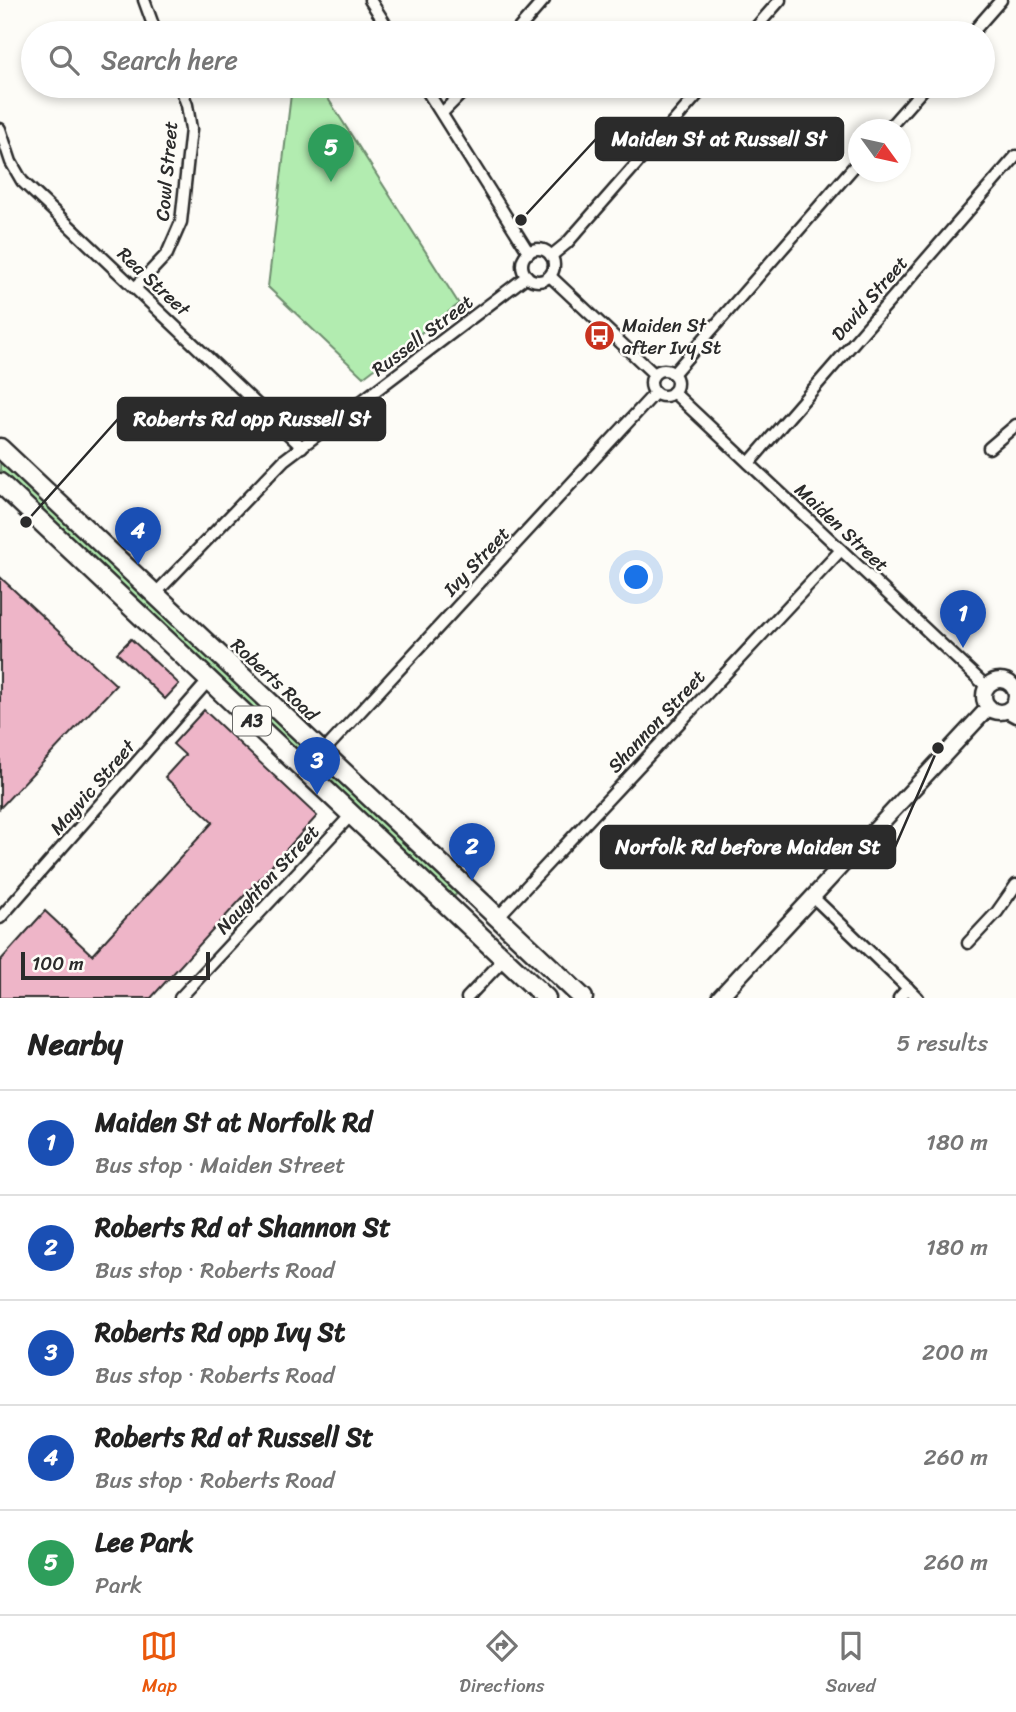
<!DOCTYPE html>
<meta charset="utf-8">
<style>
body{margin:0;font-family:Sriracha,sans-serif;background:#f6f6f6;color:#222}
.compass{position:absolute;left:848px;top:119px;width:63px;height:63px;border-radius:50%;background:#fff;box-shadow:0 4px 10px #0003;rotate:123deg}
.scale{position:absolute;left:21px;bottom:18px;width:189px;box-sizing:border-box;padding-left:7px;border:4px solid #2b2b2b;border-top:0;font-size:19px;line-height:24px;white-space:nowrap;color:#2b2b2b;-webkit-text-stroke:5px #fdfcf7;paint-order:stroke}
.you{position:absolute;left:637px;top:578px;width:24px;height:24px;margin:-18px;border:5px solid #fff;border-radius:50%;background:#1a73e8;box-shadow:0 0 0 10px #1a73e833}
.badge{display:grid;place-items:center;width:46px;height:46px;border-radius:50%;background:#ea580c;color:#fff;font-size:23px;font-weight:700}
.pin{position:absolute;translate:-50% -58px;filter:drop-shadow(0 2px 4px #0008)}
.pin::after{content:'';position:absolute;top:37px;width:24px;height:21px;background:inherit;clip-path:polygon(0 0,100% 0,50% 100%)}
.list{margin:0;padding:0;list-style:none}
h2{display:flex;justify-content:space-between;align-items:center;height:91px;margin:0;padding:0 28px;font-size:30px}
h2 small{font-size:23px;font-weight:400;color:#767676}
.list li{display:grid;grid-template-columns:46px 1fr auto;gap:21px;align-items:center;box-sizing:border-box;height:105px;padding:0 28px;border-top:2px solid #e0e0e0}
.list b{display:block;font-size:26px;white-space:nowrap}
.list p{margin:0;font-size:23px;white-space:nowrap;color:#767676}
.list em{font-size:23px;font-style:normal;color:#767676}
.icon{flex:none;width:38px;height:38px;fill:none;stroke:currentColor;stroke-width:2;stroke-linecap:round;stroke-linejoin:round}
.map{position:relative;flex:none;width:1016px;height:998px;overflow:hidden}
.search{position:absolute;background:#fff;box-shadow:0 4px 10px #0003;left:21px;right:21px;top:21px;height:77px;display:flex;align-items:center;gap:18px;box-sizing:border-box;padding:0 24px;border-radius:38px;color:#767676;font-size:26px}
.sheet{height:616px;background:#fff}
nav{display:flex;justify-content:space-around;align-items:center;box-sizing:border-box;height:98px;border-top:2px solid #e0e0e0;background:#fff;font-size:19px;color:#767676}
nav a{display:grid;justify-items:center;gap:4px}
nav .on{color:#ea580c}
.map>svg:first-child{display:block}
.green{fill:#b2ecb0;stroke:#6e8c6e;stroke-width:2}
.building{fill:#eeb5c8;stroke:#2b2b2b;stroke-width:2}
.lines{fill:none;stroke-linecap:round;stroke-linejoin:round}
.street-casing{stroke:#2b2b2b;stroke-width:15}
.secondary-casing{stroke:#2b2b2b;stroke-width:19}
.highway-casing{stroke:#2b2b2b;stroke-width:23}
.street{stroke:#fdfcf7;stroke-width:10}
.secondary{stroke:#fdfcf7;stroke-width:14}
.highway{stroke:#fdfcf7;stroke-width:18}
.labels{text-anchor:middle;stroke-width:5;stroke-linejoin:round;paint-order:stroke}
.shield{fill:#fdfcf7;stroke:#6a6a68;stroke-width:2}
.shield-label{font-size:18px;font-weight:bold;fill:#2b2b2b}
.street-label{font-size:19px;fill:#2b2b2b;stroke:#fdfcf7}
.poi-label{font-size:19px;fill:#2b2b2b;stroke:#fdfcf7;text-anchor:start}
.leader{fill:none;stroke:#2b2b2b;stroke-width:2.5}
.callout-dot{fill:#2b2b2b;stroke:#fdfcf7;stroke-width:2.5}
.callout{fill:#2b2b2b;stroke:#2b2b2b;stroke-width:2.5}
.callout-label{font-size:21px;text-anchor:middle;font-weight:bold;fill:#fff}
</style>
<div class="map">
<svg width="1016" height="998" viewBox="0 0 1016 998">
<rect width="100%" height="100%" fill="#fdfcf7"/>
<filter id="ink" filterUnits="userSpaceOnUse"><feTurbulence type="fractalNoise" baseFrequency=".0143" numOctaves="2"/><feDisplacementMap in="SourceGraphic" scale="14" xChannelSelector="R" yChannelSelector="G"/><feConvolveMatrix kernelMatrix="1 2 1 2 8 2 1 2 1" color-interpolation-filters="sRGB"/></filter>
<g filter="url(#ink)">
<g class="green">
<polygon points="292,86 320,86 459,304 363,377 268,287"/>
<polygon points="0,460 458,892 453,898 0,470"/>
</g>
<g class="building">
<polygon points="0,577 116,685 0,808"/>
<polygon points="131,639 179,684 165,699 117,653"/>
<polygon points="204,710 317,816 151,998 0,998 0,961 45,911 92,955 213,822 165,777 185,755 173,744"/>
</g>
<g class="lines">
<defs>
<g id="street">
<polyline points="144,0 156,33"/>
<polyline points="370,0 391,33"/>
<polyline points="515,33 544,0"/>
<polyline points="751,33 780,0"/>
<polyline points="972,33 1001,0"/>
<polyline points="424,86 529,253"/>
<polyline points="442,113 469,86"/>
<polyline points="0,129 11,162 22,181 302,447"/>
<polyline points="887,130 926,86"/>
<circle cx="538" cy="265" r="16"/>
<polyline points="551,256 567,243 705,86"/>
<polyline points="550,276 654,374"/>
<polyline points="136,287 167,254 181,222 191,129 187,105 180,86"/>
<circle cx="664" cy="383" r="13"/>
<polyline points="673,374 858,162"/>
<polyline points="673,392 987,687"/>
<polyline points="989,448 1016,425"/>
<polyline points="749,463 1016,156"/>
<polyline points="155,594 284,460 527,276"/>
<polyline points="1013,703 1016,705"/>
<polyline points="1005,711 1016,717"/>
<polyline points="322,753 655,393"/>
<polyline points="813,897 918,998"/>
<polyline points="498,917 841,550"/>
<polyline points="0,918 209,680"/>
<polyline points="968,943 997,912 1016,885"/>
<polyline points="180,998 351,815"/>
<polyline points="467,998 504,959"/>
<polyline points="899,998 908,988"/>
</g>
<g id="secondary">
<circle cx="1000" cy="696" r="16"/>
<polyline points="719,998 989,707"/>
</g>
<g id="highway">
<polyline points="0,448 583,998"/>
<polyline points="0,483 546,998"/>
</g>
</defs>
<use href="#street" class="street-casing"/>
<use href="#secondary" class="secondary-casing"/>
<use href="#highway" class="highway-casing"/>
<use href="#street" class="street"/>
<use href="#secondary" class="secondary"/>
<use href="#highway" class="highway"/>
</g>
</g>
<defs>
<symbol id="bus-disc" viewBox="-11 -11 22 22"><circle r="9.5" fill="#c8321e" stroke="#fdfcf7"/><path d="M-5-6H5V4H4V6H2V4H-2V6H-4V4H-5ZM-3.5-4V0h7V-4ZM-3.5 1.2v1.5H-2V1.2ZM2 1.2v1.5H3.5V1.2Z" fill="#fff"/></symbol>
</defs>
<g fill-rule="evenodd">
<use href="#bus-disc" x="582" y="318" width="35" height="35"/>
</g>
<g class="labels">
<rect class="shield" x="233" y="706.5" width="38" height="29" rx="5"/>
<g class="shield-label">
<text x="252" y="727">A3</text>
</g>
<g class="street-label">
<text transform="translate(166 171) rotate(-85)" y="7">Cowl Street</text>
<text transform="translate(154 281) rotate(43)" y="7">Rea Street</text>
<text transform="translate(869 298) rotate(-49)" y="7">David Street</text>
<text transform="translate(422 335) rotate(-37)" y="7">Russell Street</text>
<text transform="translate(842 527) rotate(43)" y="7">Maiden Street</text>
<text transform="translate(476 561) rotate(-47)" y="7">Ivy Street</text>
<text transform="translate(275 679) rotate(43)" y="7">Roberts Road</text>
<text transform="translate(656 721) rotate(-47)" y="7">Shannon Street</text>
<text transform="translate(92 787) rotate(-49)" y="7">Mayvic Street</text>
<text transform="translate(267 879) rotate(-47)" y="7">Naughton Street</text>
</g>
<g class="poi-label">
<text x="622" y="332">Maiden St<tspan x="622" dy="22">after Ivy St</tspan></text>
</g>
</g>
<path class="leader" d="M521 220L596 139M26 522L118 419M938 748L895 847"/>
<g class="callout-dot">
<circle cx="521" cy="220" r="7"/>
<circle cx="26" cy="522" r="7"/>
<circle cx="938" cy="748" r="7"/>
</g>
<g class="callout">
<rect x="596" y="118" width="247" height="42" rx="7"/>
<rect x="118" y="398" width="267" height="42" rx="7"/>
<rect x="601" y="826" width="294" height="42" rx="7"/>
</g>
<g class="callout-label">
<text x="719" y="146">Maiden St at Russell St</text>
<text x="252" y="426">Roberts Rd opp Russell St</text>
<text x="748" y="854">Norfolk Rd before Maiden St</text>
</g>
</svg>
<svg class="compass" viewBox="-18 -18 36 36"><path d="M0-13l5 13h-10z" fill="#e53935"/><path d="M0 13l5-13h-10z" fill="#767676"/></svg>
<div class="scale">100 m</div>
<div class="you"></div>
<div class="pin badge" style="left:963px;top:648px;background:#1a4fb4">1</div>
<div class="pin badge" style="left:472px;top:881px;background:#1a4fb4">2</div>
<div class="pin badge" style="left:317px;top:795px;background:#1a4fb4">3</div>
<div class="pin badge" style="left:138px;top:565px;background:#1a4fb4">4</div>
<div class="pin badge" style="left:331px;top:182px;background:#2e9e5b">5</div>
<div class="search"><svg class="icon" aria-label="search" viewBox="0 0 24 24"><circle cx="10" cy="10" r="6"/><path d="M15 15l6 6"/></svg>Search here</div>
</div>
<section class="sheet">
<h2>Nearby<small>5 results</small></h2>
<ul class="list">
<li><span class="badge" style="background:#1a4fb4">1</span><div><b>Maiden St at Norfolk Rd</b><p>Bus stop · Maiden Street</p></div><em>180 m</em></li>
<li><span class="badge" style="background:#1a4fb4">2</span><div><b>Roberts Rd at Shannon St</b><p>Bus stop · Roberts Road</p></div><em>180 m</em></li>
<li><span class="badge" style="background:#1a4fb4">3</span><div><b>Roberts Rd opp Ivy St</b><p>Bus stop · Roberts Road</p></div><em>200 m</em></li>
<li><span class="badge" style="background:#1a4fb4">4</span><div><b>Roberts Rd at Russell St</b><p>Bus stop · Roberts Road</p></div><em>260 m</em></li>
<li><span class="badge" style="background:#2e9e5b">5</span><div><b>Lee Park</b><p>Park</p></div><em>260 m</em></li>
</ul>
</section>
<nav>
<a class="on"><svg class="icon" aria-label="map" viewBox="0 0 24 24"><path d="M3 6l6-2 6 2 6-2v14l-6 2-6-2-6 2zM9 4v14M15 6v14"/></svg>Map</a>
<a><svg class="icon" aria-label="directions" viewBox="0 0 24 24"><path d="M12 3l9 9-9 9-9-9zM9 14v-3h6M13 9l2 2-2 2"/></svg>Directions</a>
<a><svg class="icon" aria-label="saved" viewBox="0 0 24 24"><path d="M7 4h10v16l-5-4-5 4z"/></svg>Saved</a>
</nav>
